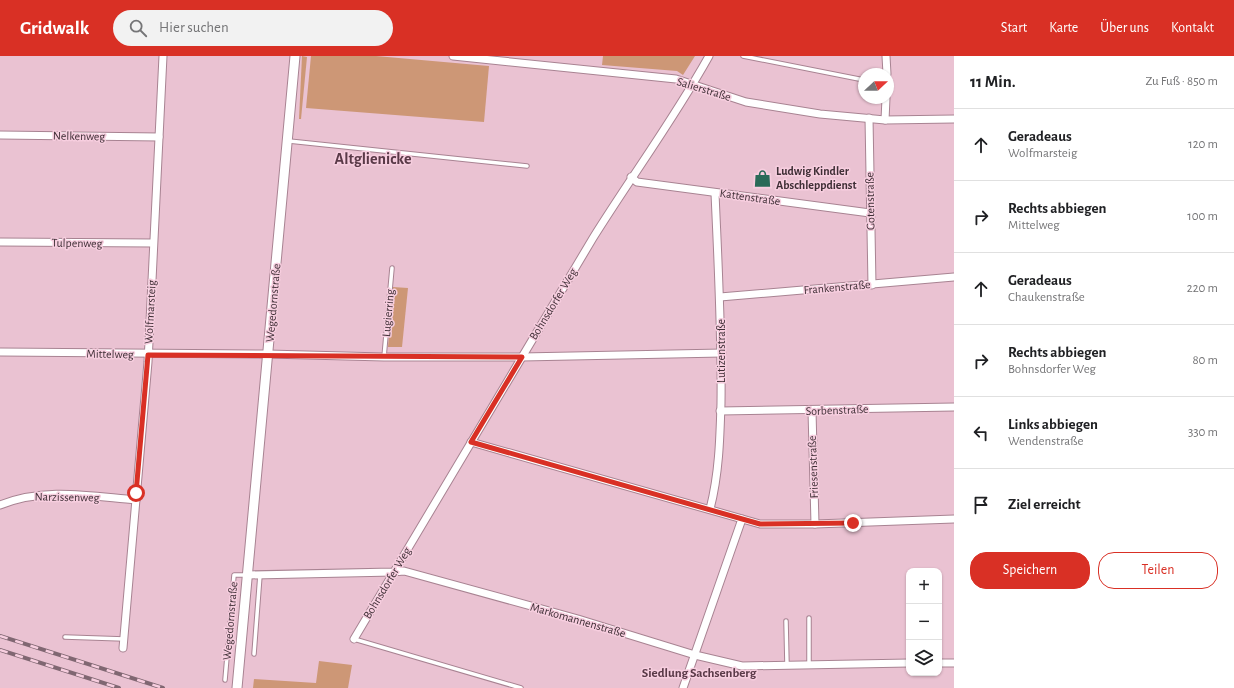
<!DOCTYPE html>
<html lang="de">
<meta charset="utf-8">
<style>
body{margin:0;font-family:"Alegreya Sans",sans-serif;background:#f2f2f2;color:#202124}
.controls{position:absolute;right:12px;bottom:12px;display:grid;overflow:hidden;border-radius:8px;box-shadow:0 1px 3px #0004}
.controls button{width:36px;height:36px;display:grid;place-items:center;padding:0;border:0;border-bottom:1px solid #e0e0e0;background:#fff;color:#202124;font:20px sans-serif}
.compass{position:absolute;left:858px;top:12px;width:36px;height:36px;border-radius:50%;background:#fff;box-shadow:0 1px 3px #0004;rotate:68deg}
.stop{position:absolute;width:12px;height:12px;margin:-9px;border:3px solid #d93025;border-radius:50%;background:#fff}
.stop.end{background:#d93025;border-color:#fff;box-shadow:0 1px 4px #0008}
.list{margin:0;padding:0;list-style:none}
h2{display:flex;justify-content:space-between;align-items:center;height:52px;margin:0;padding:0 16px;font-size:17px}
h2 small{font-size:13px;font-weight:400;color:#757577}
.list li{display:grid;grid-template-columns:26px 1fr auto;gap:12px;align-items:center;box-sizing:border-box;height:72px;padding:0 16px;border-top:1px solid #e0e0e0}
.list b{display:block;font-size:15px;white-space:nowrap}
.list p{margin:0;font-size:13px;white-space:nowrap;color:#757577}
.list em{font-size:13px;font-style:normal;color:#757577}
.actions{display:flex;gap:8px;padding:12px 16px}
.actions a{flex:1;padding:9px 0;border:1px solid #d93025;border-radius:16px;text-align:center;font-size:14px;color:#d93025}
.actions .main{background:#d93025;color:#fff}
.icon{flex:none;width:22px;height:22px;fill:none;stroke:currentColor;stroke-width:2;stroke-linecap:round;stroke-linejoin:round}
.map{position:relative;flex:none;width:954px;height:632px;overflow:hidden}
header{display:flex;align-items:center;gap:24px;box-sizing:border-box;height:56px;padding:0 20px;background:#d93025;color:#fff}
header strong{font-size:19px}
nav{display:flex;gap:22px;margin-inline-start:auto;font-size:14px}
.search{width:280px;height:36px;background:#f2f2f2;display:flex;align-items:center;gap:10px;box-sizing:border-box;padding:0 14px;border-radius:22px;color:#757577;font-size:15px}
main{display:flex}
aside{flex:1;background:#fff}
.map>svg:first-child{display:block}
.green{fill:#cd9776}
.lines{fill:none;stroke-linecap:round;stroke-linejoin:round}
.service-casing{stroke:#a88392;stroke-width:5.5}
.minor-casing{stroke:#a88392;stroke-width:9}
.tertiary-casing{stroke:#a88392;stroke-width:11}
.service{stroke:#fff;stroke-width:3.5}
.minor{stroke:#fff;stroke-width:7}
.tertiary{stroke:#fff;stroke-width:9}
.rail-casing{stroke:#806772;stroke-width:4}
.rail{stroke:#f7cedf;stroke-width:2.5;stroke-dasharray:8;stroke-linecap:butt}
.route{stroke:#d93025;stroke-width:5}
.labels{text-anchor:middle;stroke-width:3;stroke-linejoin:round;paint-order:stroke}
.street-label{font-size:12px;fill:#3f2f36;stroke:#f7cedf}
.poi-label{font-size:12px;font-weight:bold;fill:#3f2f36;stroke:#f7cedf;text-anchor:start}
.neighbourhood-label{font-size:13px;font-weight:bold;fill:#5a3a48;stroke:#f7cedf}
.district-label{font-size:16px;font-weight:bold;fill:#5a3a48;stroke:#f7cedf}
</style>
<header>
<strong>Gridwalk</strong>
<div class="search"><svg class="icon" aria-label="search" viewBox="0 0 24 24"><circle cx="10" cy="10" r="6"/><path d="M15 15l6 6"/></svg>Hier suchen</div>
<nav><a>Start</a><a>Karte</a><a>Über uns</a><a>Kontakt</a></nav>
</header>
<main>
<div class="map">
<svg width="954" height="632" viewBox="0 0 954 632">
<rect width="100%" height="100%" fill="#eac2d2"/>
<g class="green">
<polygon points="302,0 307,1 301,63 299,63"/>
<polygon points="311,0 376,0 489,10 484,66 306,52"/>
<polygon points="603,0 695,0 683,19 677,15 602,9"/>
<polygon points="393,231 408,232 402,291 388,291"/>
<polygon points="319,605 352,609 348,632 253,632 254,623 316,627"/>
</g>
<g class="lines">
<defs>
<g id="service">
<polyline points="743,0 864,24"/>
<polyline points="289,85 527,110"/>
<polyline points="384,301 392,212"/>
<polyline points="809,562 809,609"/>
<polyline points="786,565 787,609"/>
<polyline points="65,581 124,583"/>
<polyline points="354,583 521,632"/>
<polyline points="254,598 260,519"/>
<polyline points="225,624 234,519 247,519"/>
</g>
<g id="minor">
<polyline points="453,0 676,23 746,46 820,58 885,64 954,63"/>
<polyline points="886,0 887,18"/>
<polyline points="869,62 872,229"/>
<polyline points="885,64 886,42"/>
<polyline points="0,79 159,81"/>
<polyline points="631,121 637,126 870,157"/>
<polyline points="0,186 153,187"/>
<polyline points="720,241 954,221"/>
<polyline points="0,296 268,298 384,301 522,301 722,297"/>
<polyline points="720,355 954,351"/>
<polyline points="812,355 815,468"/>
<polyline points="471,386 760,468 815,468 954,463"/>
<path d="M0,449C45,431 89,440 136,444"/>
<path d="M710,453C719,418 720,383 721,347C722,277 718,207 715,137"/>
<polyline points="248,519 393,516 404,515 578,563 695,599 742,610 909,607"/>
<path d="M354,583L593,182C631,121 674,63 709,0"/>
<polyline points="123,592 148,306 163,0"/>
<polyline points="939,607 954,607"/>
<polyline points="683,632 742,463"/>
</g>
<polyline id="tertiary" points="237,632 295,0"/>
</defs>
<use href="#service" class="service-casing"/>
<use href="#minor" class="minor-casing"/>
<use href="#tertiary" class="tertiary-casing"/>
<use href="#service" class="service"/>
<use href="#minor" class="minor"/>
<use href="#tertiary" class="tertiary"/>
<defs>
<g id="rail">
<polyline points="0,580 163,632"/>
<polyline points="0,594 119,632"/>
</g>
</defs>
<use href="#rail" class="rail-casing"/>
<use href="#rail" class="rail"/>
</g>
<g class="lines">
<polyline class="route" points="136,437 148,299 522,301 471,386 760,468 853,467"/>
</g>
<defs>
<symbol id="shop-bare" viewBox="-9 -9 18 18"><path d="M-5-2.5h2.3a2.7 3.5 0 0 1 5.4 0H5L5.5 6h-11ZM-1.5-2.5h3a1.5 2.3 0 0 0-3 0Z" fill="#2a6a58" stroke="#f7cedf" stroke-width="2.5" paint-order="stroke"/></symbol>
</defs>
<g fill-rule="evenodd">
<use href="#shop-bare" x="750" y="110" width="25" height="25"/>
</g>
<g class="labels">
<g class="street-label">
<text transform="translate(704 33) rotate(17)" y="4">Salierstraße</text>
<text transform="translate(79 80) rotate(1)" y="4">Nelkenweg</text>
<text transform="translate(750 141) rotate(8)" y="4">Kattenstraße</text>
<text transform="translate(870 145) rotate(-91)" y="4">Gotenstraße</text>
<text transform="translate(77 187) rotate(1)" y="4">Tulpenweg</text>
<text transform="translate(837 231) rotate(-5)" y="4">Frankenstraße</text>
<text transform="translate(273 247) rotate(-85)" y="4">Wegedornstraße</text>
<text transform="translate(553 248) rotate(-59)" y="4">Bohnsdorfer Weg</text>
<text transform="translate(150 256) rotate(-87)" y="4">Wolfmarsteig</text>
<text transform="translate(388 257) rotate(-85)" y="4">Lugierring</text>
<text transform="translate(721 295) rotate(-90)" y="4">Lutizenstraße</text>
<text transform="translate(110 298) rotate(1)" y="4">Mittelweg</text>
<text transform="translate(837 354) rotate(-2)" y="4">Sorbenstraße</text>
<text transform="translate(813 411) rotate(-92)" y="4">Friesenstraße</text>
<text transform="translate(67 441) rotate(1)" y="4">Narzissenweg</text>
<text transform="translate(387 527) rotate(-59)" y="4">Bohnsdorfer Weg</text>
<text transform="translate(578 564) rotate(16)" y="4">Markomannenstraße</text>
<text transform="translate(230 565) rotate(-85)" y="4">Wegedornstraße</text>
</g>
<g class="poi-label">
<text x="776" y="119">Ludwig Kindler<tspan x="776" dy="14">Abschleppdienst</tspan></text>
</g>
<g class="neighbourhood-label">
<text x="699" y="621">Siedlung Sachsenberg</text>
</g>
<g class="district-label">
<text x="373" y="108">Altglienicke</text>
</g>
</g>
</svg>
<div class="controls">
<button>+</button>
<button>−</button>
<button><svg class="icon" aria-label="layers" viewBox="0 0 24 24"><path d="M12 4l9 5-9 5-9-5zM3 14l9 5 9-5"/></svg></button>
</div>
<svg class="compass" viewBox="-18 -18 36 36"><path d="M0-13l5 13h-10z" fill="#e53935"/><path d="M0 13l5-13h-10z" fill="#757577"/></svg>
<div class="stop" style="left:136px;top:437px"></div>
<div class="stop end" style="left:853px;top:467px"></div>
</div>
<aside>
<h2>11 Min.<small>Zu Fuß · 850 m</small></h2>
<ul class="list">
<li><svg class="icon" aria-label="ahead" viewBox="0 0 24 24"><path d="M12 20V5M6 11l6-6 6 6"/></svg><div><b>Geradeaus</b><p>Wolfmarsteig</p></div><em>120 m</em></li>
<li><svg class="icon" aria-label="right" viewBox="0 0 24 24"><path d="M7 20v-9h11M14 6l5 5-5 5"/></svg><div><b>Rechts abbiegen</b><p>Mittelweg</p></div><em>100 m</em></li>
<li><svg class="icon" aria-label="ahead" viewBox="0 0 24 24"><path d="M12 20V5M6 11l6-6 6 6"/></svg><div><b>Geradeaus</b><p>Chaukenstraße</p></div><em>220 m</em></li>
<li><svg class="icon" aria-label="right" viewBox="0 0 24 24"><path d="M7 20v-9h11M14 6l5 5-5 5"/></svg><div><b>Rechts abbiegen</b><p>Bohnsdorfer Weg</p></div><em>80 m</em></li>
<li><svg class="icon" aria-label="left" viewBox="0 0 24 24"><path d="M17 20v-9H6M10 6l-5 5 5 5"/></svg><div><b>Links abbiegen</b><p>Wendenstraße</p></div><em>330 m</em></li>
<li><svg class="icon" aria-label="arrive" viewBox="0 0 24 24"><path d="M6 21V4h12l-3 4 3 4H6"/></svg><div><b>Ziel erreicht</b></div></li>
</ul>
<div class="actions"><a class="main">Speichern</a><a>Teilen</a></div>
</aside>
</main>
